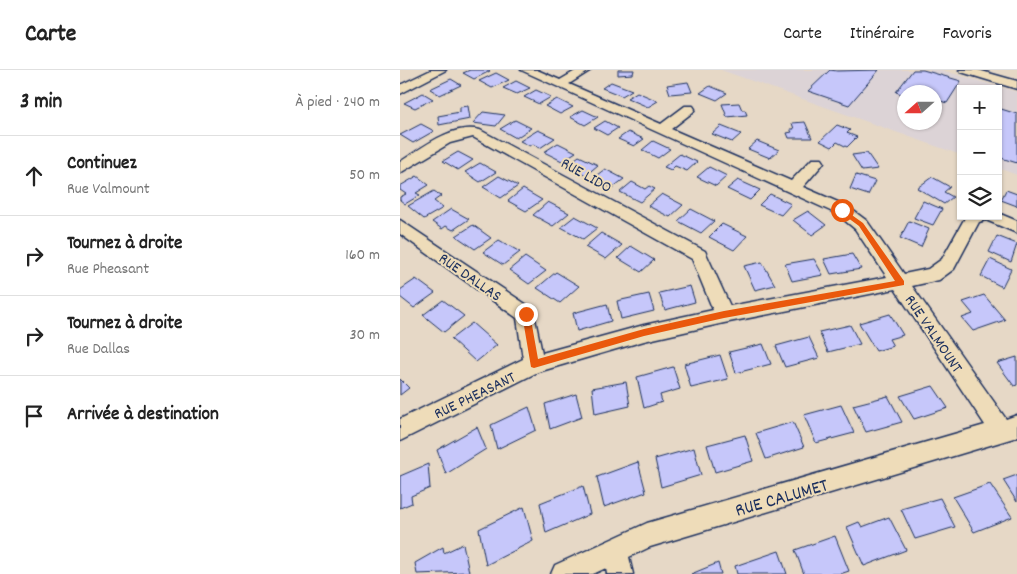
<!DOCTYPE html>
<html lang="fr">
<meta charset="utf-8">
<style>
body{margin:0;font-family:Dekko,sans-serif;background:#f6f6f6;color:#222}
.controls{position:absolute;right:15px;top:15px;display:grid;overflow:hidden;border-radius:0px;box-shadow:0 1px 4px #0004}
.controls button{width:45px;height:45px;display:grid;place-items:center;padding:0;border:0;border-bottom:1px solid #e0e0e0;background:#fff;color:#222;font:25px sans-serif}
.compass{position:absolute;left:497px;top:15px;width:45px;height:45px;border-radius:50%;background:#fff;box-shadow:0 1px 4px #0004;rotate:249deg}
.stop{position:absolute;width:15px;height:15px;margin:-11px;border:4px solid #ea580c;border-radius:50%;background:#fff}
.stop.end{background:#ea580c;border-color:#fff;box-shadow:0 1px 5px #0008}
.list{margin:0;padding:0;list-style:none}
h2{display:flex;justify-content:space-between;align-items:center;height:65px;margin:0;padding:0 20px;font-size:21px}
h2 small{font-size:16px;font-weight:400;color:#767676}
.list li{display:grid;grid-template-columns:32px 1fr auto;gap:15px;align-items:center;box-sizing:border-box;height:80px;padding:0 20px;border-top:1px solid #e0e0e0}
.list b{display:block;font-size:19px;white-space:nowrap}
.list p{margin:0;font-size:16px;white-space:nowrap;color:#767676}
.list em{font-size:16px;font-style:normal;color:#767676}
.icon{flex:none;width:28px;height:28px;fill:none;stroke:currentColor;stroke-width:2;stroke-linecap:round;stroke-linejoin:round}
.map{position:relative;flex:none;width:617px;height:504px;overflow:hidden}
header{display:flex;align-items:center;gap:30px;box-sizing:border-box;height:70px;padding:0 25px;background:#fff;border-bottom:1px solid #e0e0e0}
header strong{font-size:24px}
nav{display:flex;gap:28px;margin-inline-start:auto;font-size:18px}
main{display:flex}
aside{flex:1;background:#fff}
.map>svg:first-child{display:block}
.built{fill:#dcd3d6;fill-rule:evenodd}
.building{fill:#c6c7fa;stroke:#1b2f5e}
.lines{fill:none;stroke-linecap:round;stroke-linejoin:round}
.street-casing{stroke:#1b2f5e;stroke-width:3}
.street{fill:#eedcb9;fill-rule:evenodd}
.route{fill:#ea580c}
.labels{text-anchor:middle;stroke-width:4;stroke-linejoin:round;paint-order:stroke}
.street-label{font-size:16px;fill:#1b2f5e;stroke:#eedcb9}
.near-street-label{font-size:19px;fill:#1b2f5e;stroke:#eedcb9}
</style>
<header>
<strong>Carte</strong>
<nav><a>Carte</a><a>Itinéraire</a><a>Favoris</a></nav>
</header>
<main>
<aside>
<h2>3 min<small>À pied · 240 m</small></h2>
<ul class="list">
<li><svg class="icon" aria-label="ahead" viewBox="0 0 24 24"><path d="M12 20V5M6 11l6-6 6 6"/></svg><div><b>Continuez</b><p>Rue Valmount</p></div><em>50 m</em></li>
<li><svg class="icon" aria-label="right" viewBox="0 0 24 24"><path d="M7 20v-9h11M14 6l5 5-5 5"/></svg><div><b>Tournez à droite</b><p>Rue Pheasant</p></div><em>160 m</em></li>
<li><svg class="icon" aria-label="right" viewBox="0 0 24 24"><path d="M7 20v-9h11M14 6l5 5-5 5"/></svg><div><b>Tournez à droite</b><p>Rue Dallas</p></div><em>30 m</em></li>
<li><svg class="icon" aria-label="arrive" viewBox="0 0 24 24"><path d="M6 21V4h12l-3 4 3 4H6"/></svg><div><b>Arrivée à destination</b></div></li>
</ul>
</aside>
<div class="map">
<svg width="617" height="504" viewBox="0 0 617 504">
<rect width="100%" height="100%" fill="#e6d8c6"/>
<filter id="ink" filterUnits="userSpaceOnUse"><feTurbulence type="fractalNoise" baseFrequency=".02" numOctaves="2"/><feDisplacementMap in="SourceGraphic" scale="10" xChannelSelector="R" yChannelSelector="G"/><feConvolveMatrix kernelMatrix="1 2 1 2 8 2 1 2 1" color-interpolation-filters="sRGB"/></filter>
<g filter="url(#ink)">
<path class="built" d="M321,0H541L617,22V105L598,98V19H561V85ZM504,22H534V52H504Z"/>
<g class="building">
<polygon points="70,0 89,0 90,1 74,9 63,3"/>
<polygon points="218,0 234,0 233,4 218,5"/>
<polygon points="430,0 437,1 479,0 449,35 408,21"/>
<polygon points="513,0 523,0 561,11 547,33 534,29 534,22 504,22 504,25 496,22"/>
<polygon points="96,3 109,10 92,18 79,11"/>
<polygon points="51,9 61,15 40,25 30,19"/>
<polygon points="116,11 130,18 117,24 103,18"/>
<polygon points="211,12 232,20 222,26 202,18"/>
<polygon points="288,12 292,22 270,24 267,15"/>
<polygon points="310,16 327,23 317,30 300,23"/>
<polygon points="136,20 151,27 139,34 124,27"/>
<polygon points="237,22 258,31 248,37 227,28"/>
<polygon points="23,23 33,29 15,38 4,33"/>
<polygon points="157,29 173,37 160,44 145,36"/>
<polygon points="339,33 342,40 345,40 347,45 327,47 322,34"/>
<polygon points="68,36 70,49 39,55 38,46 60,42 60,37"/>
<polygon points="598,38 617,44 617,93 598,87"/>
<polygon points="183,40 198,47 185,55 170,47"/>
<polygon points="83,42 105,45 96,56 73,53"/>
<polygon points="115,50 131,58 116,68 100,59"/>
<polygon points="205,51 218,58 207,65 194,58"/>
<polygon points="405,52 412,68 389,68 387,63 392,62 390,59 394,59 392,53"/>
<polygon points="21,54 34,61 13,73 0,65"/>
<polygon points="437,55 450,60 447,63 457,67 447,77 437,72 432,77 420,71"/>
<polygon points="321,56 341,64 332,72 312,64"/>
<polygon points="138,60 155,68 140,78 133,74 130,76 120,71"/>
<polygon points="228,62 244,69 234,76 218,69"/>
<polygon points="253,71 270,79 258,88 242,80"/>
<polygon points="357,71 379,80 370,88 348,79"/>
<polygon points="158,73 176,82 162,91 144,82"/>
<polygon points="58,82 73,90 58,100 43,91"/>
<polygon points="467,83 478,99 462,101 452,85"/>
<polygon points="280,84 297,92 287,101 275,96 271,100 264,97"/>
<polygon points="179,86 198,95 186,105 167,95"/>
<polygon points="80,93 96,102 80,112 65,102"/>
<polygon points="309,97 327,106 316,116 297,107"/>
<polygon points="205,99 224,109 212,118 193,108"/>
<polygon points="456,105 475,111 468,125 450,119"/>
<polygon points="17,106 29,115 16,123 20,125 5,134 0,130 0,127 6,124 0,120 0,116"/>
<polygon points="99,106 118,116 101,128 83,117"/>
<polygon points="532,107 550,117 544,122 553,127 544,134 517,118"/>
<polygon points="338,110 360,120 350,130 327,119"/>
<polygon points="232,112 245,119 249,116 255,119 240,132 220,122"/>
<polygon points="123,119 142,130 126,141 108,131"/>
<polygon points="606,120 617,124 617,136 601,130"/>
<polygon points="34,121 41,126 34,131 43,138 24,149 8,136"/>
<polygon points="262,124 283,135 270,147 248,136"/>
<polygon points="370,124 391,134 381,145 359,135"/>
<polygon points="523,131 542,139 533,155 514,148"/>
<polygon points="148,132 169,143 153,156 133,145"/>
<polygon points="51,139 69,149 53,160 46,156 42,159 32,152"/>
<polygon points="291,139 314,151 301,163 278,151"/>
<polygon points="408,141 426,155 412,165 393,150"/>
<polygon points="175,146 197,158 183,169 161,157"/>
<polygon points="509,151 529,159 521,177 500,168"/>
<polygon points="322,154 347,166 334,180 309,167"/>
<polygon points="73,155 91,168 75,179 56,166"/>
<polygon points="201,163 222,175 206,189 185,177"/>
<polygon points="597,166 617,174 611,192 589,182"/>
<polygon points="99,170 120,182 103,195 83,182"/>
<polygon points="231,176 254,190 241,202 218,188"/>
<polygon points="452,184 461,199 431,204 424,189"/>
<polygon points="125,187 146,201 129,214 109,200"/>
<polygon points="414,189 423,205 392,211 385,194"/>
<polygon points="590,189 611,199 602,217 581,206"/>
<polygon points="362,192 375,215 355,220 344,196"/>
<polygon points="156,202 179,216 160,233 137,218"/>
<polygon points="16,209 35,223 14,238 0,227 0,220"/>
<polygon points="290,216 295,232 265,240 259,223"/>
<polygon points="249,224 254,241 221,249 217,231"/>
<polygon points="584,225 605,250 573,261 562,248 573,244 563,232"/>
<polygon points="43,230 64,246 44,262 23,245"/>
<polygon points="207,234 211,251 177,261 173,243"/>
<polygon points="490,244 503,265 489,269 493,276 476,281 459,253"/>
<polygon points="72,253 97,275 76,292 51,269"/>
<polygon points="450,255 460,274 428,282 419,262"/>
<polygon points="409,267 419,288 385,297 376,276"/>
<polygon points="363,274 371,294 336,303 329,282"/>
<polygon points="320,285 328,309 291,318 284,294"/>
<polygon points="617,287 617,315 614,316 597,293"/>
<polygon points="273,297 280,319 260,325 262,332 244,338 237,307"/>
<polygon points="0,309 9,318 0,325"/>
<polygon points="226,312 230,336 195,344 192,318"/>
<polygon points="533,316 548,338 514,349 500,326"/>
<polygon points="176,324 182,347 150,359 145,334"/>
<polygon points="488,326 502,352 466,362 453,335"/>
<polygon points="441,335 454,363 416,373 404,345"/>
<polygon points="129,337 136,360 97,379 91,355"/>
<polygon points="393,352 404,377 366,389 356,363"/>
<polygon points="77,357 86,379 46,404 37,380"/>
<polygon points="345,365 353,391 315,402 307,375"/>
<polygon points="294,378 301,405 261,417 255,389"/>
<polygon points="238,392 246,422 204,437 197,407"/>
<polygon points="28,394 30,418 11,426 12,433 0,438 0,406"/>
<polygon points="617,405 617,432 603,410"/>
<polygon points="590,414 612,447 574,462 553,427"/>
<polygon points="183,416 190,444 146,463 140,433"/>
<polygon points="540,428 555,457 515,469 501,439"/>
<polygon points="124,437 133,471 86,495 79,459"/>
<polygon points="489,447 506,480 464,496 447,457 459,452 462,457"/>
<polygon points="435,466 449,501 440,504 404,504 395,480"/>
<polygon points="63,474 69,502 17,504 15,493 43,477 44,483"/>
<polygon points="379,481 387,504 337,504 335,496"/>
<polygon points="318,493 321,504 291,504"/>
</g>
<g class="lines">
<defs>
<g id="street">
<polygon points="31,0 46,0 0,24 0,15"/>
<path d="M121,0H137L160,10L177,0H191L169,14L261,54L285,36H293L295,39L293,42L271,59L391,111L412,89H422L424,92L422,95L403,117L447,136L467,151L504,204L528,199L542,189L566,146H598V143L617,151V163L586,150L579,152L554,199L539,210L512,216L606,349L617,345V367L250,477L229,487L233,504H207L206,498L193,504H151L155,495L247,453L585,355L495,219L324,253L244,271L138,302L0,371V349L123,289L117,248L0,164V150L133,239L142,283L244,255L313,240L292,189L73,67L50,73L0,103V92C22,78 52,53 80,60L305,181L330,236L487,207L455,159L437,144Z"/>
<polygon points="559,0 578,0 617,11 617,19 561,2"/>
</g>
</defs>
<use href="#street" class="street-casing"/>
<use href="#street" class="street"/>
</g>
</g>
<polygon class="route" points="442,138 463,153 504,211 504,215 324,248 244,266 134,298 131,297 122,244 126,241 130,244 138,289 244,259 324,241 495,211 459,156 440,142"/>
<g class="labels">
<g class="street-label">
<text transform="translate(187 104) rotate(29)" y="6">RUE LIDO</text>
<text transform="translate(71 206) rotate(35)" y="6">RUE DALLAS</text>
<text transform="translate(535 263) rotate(56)" y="6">RUE VALMOUNT</text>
<text transform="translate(74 324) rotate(-26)" y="6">RUE PHEASANT</text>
</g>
<g class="near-street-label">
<text transform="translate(381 426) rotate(-16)" y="7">RUE CALUMET</text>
</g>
</g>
</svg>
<div class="controls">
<button>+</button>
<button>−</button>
<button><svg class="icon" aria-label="layers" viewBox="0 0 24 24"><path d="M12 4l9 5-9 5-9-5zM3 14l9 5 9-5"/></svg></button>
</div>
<svg class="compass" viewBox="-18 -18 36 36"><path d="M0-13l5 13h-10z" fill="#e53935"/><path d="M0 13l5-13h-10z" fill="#767676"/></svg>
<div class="stop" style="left:442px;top:140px"></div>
<div class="stop end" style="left:126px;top:244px"></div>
</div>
</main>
